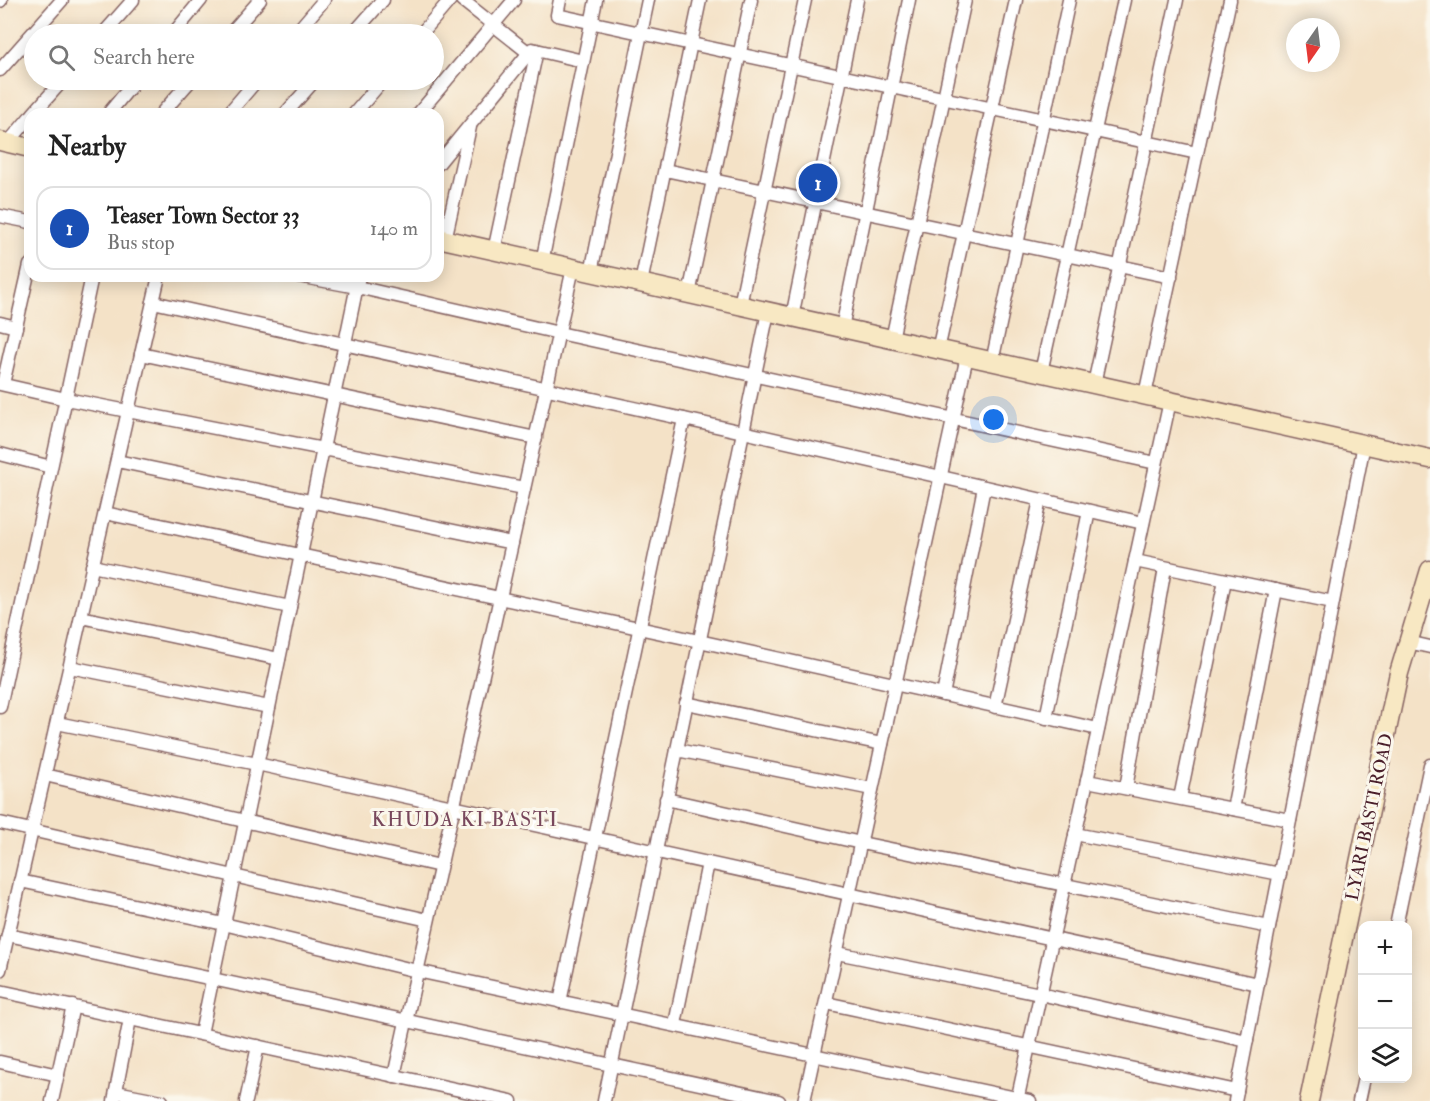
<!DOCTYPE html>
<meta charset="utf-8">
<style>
body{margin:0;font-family:"IM FELL Double Pica",serif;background:#f2f2f2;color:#222}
.controls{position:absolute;right:18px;bottom:18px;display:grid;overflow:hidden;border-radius:12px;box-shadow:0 3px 15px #0003}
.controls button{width:54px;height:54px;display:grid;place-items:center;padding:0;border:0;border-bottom:2px solid #e0e0e0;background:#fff;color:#222;font:30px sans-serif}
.compass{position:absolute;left:1286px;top:18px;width:54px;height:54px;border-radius:50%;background:#fff;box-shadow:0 3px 15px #0003;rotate:194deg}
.you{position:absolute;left:994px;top:420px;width:21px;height:21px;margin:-15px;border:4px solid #fff;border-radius:50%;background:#1a73e8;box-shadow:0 0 0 9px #1a73e833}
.badge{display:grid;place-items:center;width:39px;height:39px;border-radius:50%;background:#db2777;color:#fff;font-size:20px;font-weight:700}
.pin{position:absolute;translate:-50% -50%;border:3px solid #fff;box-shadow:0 2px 6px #0006}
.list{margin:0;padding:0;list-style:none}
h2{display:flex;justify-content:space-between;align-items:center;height:78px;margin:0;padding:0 24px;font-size:26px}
h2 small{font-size:20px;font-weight:400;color:#767676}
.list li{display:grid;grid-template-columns:39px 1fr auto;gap:18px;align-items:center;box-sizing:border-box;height:84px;margin:0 12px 12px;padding:0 12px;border:2px solid #e0e0e0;border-radius:18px}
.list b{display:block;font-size:22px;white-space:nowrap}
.list p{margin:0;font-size:20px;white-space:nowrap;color:#767676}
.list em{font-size:20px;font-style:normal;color:#767676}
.icon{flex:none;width:33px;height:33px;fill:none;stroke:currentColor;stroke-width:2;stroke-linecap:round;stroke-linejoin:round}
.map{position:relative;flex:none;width:1430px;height:1101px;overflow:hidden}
.search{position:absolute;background:#fff;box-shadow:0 3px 15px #0003;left:24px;top:24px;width:420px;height:66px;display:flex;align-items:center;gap:15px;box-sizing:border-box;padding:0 21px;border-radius:33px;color:#767676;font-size:22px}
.panel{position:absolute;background:#fff;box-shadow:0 3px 15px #0003;left:24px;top:108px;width:420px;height:174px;border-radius:18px}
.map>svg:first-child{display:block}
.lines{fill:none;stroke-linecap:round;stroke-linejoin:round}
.street-casing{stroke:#866362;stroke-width:15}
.secondary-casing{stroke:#866362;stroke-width:21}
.street{stroke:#fff;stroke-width:12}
.secondary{stroke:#f8e8c3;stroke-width:18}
.labels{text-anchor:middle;stroke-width:6;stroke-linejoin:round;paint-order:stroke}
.street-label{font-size:18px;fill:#4a1f2b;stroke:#fbf7ec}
.neighbourhood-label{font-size:20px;letter-spacing:1.5px;fill:#78475c;stroke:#fbf7ec}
</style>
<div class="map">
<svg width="1430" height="1101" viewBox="0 0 1430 1101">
<rect width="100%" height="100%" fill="#fbf7ec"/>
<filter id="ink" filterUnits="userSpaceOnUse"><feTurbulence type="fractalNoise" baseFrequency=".0167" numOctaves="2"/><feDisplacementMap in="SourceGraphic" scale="12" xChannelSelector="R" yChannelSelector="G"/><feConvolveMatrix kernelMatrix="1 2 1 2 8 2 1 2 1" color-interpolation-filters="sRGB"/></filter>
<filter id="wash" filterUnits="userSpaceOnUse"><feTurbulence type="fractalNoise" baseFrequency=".008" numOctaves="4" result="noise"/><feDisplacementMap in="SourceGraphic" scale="24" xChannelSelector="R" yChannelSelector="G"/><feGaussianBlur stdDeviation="1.35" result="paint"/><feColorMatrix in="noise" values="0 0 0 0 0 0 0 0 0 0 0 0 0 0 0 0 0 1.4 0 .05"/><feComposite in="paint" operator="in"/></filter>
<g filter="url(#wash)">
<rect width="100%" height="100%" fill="#f4e2c7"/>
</g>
<g filter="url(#ink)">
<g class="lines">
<defs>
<g id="street">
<polyline points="462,0 529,53"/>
<polyline points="560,0 557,15 1197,153"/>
<polyline points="0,1 1,0"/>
<polyline points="103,34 133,0"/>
<polyline points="173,34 201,0"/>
<polyline points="230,34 260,0"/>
<polyline points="295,34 324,0"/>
<polyline points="353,34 383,0"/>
<polyline points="421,34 450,0"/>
<polyline points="0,70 62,0"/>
<polyline points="33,114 63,80"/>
<polyline points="108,114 136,80"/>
<polyline points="161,114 191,80"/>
<polyline points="228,114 257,80"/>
<polyline points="285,114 315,80"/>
<polyline points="354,114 383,80"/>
<polyline points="418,114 514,0"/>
<polyline points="8,143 30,117"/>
<polyline points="438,164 532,49 583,61"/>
<polyline points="665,170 1171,277"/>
<polyline points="0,216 30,222"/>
<polyline points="445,240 470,127"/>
<polyline points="494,251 537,50"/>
<polyline points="542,262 596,0"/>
<polyline points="591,272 648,0"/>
<polyline points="298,276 357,287 559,333 1156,463"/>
<polyline points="641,283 700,0"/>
<polyline points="689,294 751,0"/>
<polyline points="153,302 743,432 1143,523"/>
<polyline points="740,305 805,0"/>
<polyline points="792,317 857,0"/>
<polyline points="0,323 16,327"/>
<polyline points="842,328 909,0"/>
<polyline points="892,339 965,0"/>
<polyline points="938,350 1016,0"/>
<polyline points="141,354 536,438"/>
<polyline points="992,362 1069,0"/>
<polyline points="1041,372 1124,0"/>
<polyline points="0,384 66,399 524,488"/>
<polyline points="3,384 30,265"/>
<polyline points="1094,384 1177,0"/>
<polyline points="1145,395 1230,0"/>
<polyline points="0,454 51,467"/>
<polyline points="117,461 512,543"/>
<polyline points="105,513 699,641 1098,729"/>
<polyline points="1135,561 1333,602"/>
<polyline points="92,566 290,607"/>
<polyline points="81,617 279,659"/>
<polyline points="1408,642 1430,647"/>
<polyline points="70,667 269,707"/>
<polyline points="943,695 984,487"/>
<polyline points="686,703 882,744"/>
<polyline points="0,707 92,276"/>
<polyline points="995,707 1040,500"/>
<polyline points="1046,718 1089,511"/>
<polyline points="57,723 257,764 1258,984"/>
<polyline points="677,750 872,789"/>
<polyline points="45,775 440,866"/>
<polyline points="1087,781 1290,820"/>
<polyline points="1126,788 1165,568"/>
<polyline points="1180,798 1225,580"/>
<polyline points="666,799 861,843 1269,927"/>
<polyline points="1233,809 1276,590"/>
<polyline points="0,823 428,920"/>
<polyline points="1075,834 1280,874"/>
<polyline points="20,881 224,924 417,971 1030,1101"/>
<polyline points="1396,926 1430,765"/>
<polyline points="8,935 779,1101"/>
<polyline points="837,953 1040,994 1247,1041"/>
<polyline points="0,970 159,276"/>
<polyline points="0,991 511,1101"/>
<polyline points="560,1002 684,419"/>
<polyline points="826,1003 1237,1091"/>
<polyline points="675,1024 708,863"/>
<polyline points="201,1034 359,276"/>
<polyline points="0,1062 58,1075"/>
<polyline points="394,1076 573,268"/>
<polyline points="116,1092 162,1101"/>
<polyline points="52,1101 73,1006"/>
<polyline points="114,1101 130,1019"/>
<polyline points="246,1101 258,1046"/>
<polyline points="604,1101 768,312"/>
<polyline points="804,1101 967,356"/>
<polyline points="1017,1101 1170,401"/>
<polyline points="1235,1101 1364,444"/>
<polyline points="1359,1101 1364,1078"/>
</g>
<g id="secondary">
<polyline points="0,141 30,148"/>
<polyline points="438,238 1430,459"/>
<polyline points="1309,1101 1399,673 1430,570"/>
</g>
</defs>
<use href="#street" class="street-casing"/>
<use href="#secondary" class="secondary-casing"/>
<use href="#street" class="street"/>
<use href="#secondary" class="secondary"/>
</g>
</g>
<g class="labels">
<g class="street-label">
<text transform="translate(1369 817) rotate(-78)" y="6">LYARI BASTI ROAD</text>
</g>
<g class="neighbourhood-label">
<text x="465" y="826">KHUDA KI BASTI</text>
</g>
</g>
</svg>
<div class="controls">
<button>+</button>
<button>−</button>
<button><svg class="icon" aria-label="layers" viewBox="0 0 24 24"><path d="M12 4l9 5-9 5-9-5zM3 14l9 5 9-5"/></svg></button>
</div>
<svg class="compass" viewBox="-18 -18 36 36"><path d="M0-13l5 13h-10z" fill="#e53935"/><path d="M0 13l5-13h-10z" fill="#767676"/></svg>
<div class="you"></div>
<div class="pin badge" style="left:818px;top:183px;background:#1a4fb4">1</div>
<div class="search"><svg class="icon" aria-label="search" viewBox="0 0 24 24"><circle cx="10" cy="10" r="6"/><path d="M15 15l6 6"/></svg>Search here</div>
<section class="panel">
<h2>Nearby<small></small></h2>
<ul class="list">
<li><span class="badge" style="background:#1a4fb4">1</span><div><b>Teaser Town Sector 33</b><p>Bus stop</p></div><em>140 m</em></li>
</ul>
</section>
</div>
